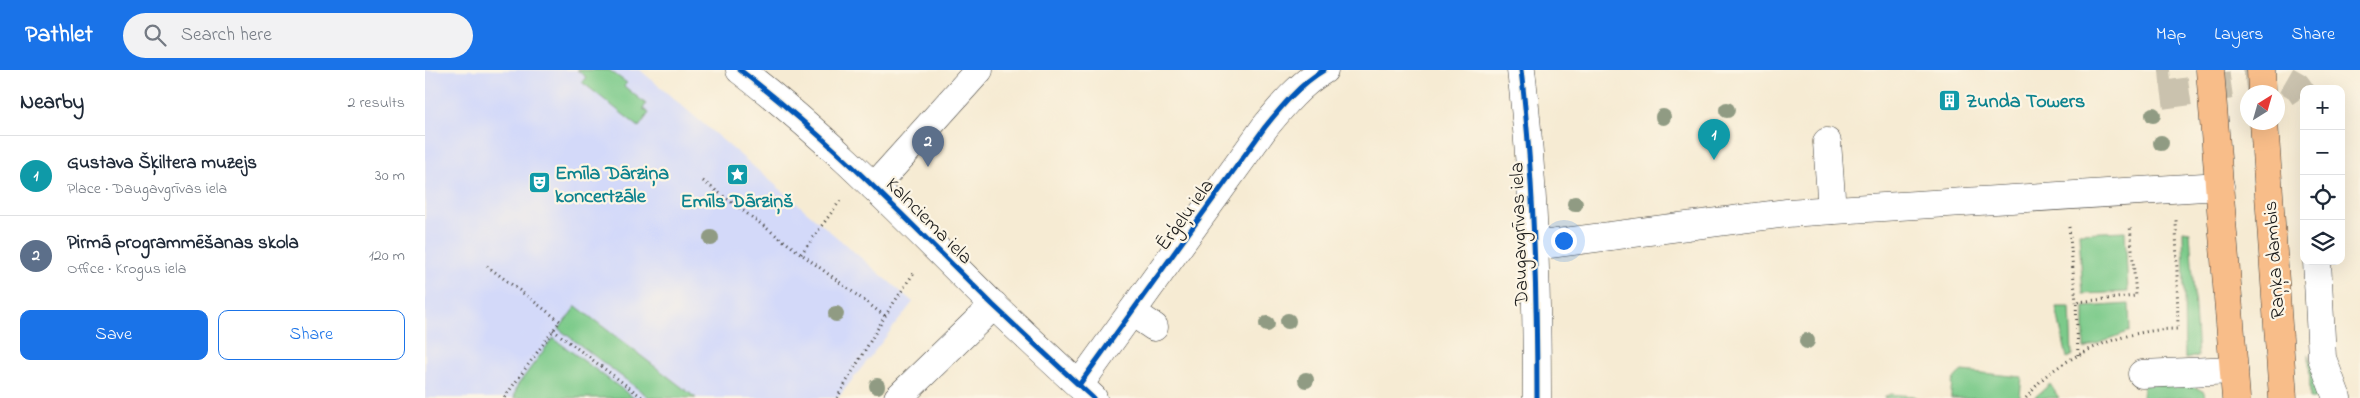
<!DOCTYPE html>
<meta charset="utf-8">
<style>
body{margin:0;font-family:"Indie Flower",sans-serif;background:#f2f2f3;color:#1f2937}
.controls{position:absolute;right:15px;top:15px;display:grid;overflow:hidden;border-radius:10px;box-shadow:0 5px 20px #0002}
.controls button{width:45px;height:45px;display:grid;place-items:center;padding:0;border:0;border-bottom:1px solid #e0e1e3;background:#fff;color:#1f2937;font:25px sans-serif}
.compass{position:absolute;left:1815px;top:15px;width:45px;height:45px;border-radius:50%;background:#fff;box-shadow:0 5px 20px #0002;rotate:37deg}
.you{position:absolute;left:1138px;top:170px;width:18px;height:18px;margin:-12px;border:4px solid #fff;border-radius:50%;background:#1a73e8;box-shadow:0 0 0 8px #1a73e833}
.badge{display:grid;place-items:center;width:32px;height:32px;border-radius:50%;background:#1a73e8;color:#fff;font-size:16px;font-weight:700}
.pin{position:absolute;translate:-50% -41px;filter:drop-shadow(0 1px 2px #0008)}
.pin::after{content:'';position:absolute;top:26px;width:18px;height:15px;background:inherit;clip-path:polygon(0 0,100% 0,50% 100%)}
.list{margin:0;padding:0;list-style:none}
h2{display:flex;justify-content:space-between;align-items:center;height:65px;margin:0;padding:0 20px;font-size:21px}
h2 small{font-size:16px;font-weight:400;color:#747a83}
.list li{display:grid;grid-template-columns:32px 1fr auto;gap:15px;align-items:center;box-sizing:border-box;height:80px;padding:0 20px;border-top:1px solid #e0e1e3}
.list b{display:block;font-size:19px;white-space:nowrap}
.list p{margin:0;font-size:16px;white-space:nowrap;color:#747a83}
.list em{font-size:16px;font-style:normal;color:#747a83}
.actions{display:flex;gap:10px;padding:15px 20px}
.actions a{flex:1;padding:11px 0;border:1px solid #1a73e8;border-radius:10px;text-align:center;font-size:18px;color:#1a73e8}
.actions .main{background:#1a73e8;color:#fff}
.icon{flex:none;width:28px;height:28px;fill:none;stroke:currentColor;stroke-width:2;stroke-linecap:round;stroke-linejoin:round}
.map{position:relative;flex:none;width:1935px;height:328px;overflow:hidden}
header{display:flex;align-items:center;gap:30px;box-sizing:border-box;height:70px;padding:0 25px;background:#1a73e8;color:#fff}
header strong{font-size:24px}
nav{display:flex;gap:28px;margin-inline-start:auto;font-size:18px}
.search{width:350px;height:45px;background:#f2f2f3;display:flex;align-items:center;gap:12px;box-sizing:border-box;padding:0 18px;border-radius:28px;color:#747a83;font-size:19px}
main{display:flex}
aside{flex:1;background:#fff}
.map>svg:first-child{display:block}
.built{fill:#d3d9f9}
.green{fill:#7bca8a;stroke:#4c7353}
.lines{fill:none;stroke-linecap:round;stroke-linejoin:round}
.minor-tunnel{stroke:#cac2ae;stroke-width:28;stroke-dasharray:28 14;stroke-linecap:butt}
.minor-casing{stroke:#3d3b37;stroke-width:29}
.major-casing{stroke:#3d3b37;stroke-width:29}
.path{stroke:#3d3b37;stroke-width:3;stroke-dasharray:1 4;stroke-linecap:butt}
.minor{stroke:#fff;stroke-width:28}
.major{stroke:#f8bd89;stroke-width:28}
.cycleway-casing{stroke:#fcf5e5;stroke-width:8}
.cycleway{stroke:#0057b8;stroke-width:5}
.tree{fill:#909b83}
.labels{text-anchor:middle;stroke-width:4.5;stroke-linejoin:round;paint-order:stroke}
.culture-label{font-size:20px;font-weight:bold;fill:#0d838f;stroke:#fcf5e5;text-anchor:start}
.street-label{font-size:20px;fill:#1c1c1c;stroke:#fcf5e5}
</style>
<header>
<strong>Pathlet</strong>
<div class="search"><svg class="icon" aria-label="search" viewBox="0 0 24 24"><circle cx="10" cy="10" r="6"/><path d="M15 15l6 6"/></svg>Search here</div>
<nav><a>Map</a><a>Layers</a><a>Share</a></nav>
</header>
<main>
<aside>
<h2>Nearby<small>2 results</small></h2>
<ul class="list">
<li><span class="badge" style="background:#0f9aa8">1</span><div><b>Gustava Šķiltera muzejs</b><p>Place · Daugavgrīvas iela</p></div><em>30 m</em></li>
<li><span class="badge" style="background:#5c6f8a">2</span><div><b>Pirmā programmēšanas skola</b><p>Office · Krogus iela</p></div><em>120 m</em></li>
</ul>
<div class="actions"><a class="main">Save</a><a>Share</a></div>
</aside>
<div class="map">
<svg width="1935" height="328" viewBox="0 0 1935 328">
<rect width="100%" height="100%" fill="#fcf5e5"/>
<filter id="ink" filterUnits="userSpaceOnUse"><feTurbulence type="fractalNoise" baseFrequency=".02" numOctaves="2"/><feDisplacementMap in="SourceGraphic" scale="10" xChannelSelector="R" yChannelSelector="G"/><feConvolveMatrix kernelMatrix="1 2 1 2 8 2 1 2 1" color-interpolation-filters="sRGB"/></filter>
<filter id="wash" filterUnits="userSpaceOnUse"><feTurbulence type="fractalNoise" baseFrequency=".0096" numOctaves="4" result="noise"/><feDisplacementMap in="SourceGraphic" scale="20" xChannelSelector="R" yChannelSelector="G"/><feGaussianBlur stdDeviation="1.12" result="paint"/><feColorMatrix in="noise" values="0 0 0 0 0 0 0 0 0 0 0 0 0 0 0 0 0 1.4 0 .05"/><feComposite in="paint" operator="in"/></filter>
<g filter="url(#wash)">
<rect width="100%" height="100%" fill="#f6ebd3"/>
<polygon class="built" points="0,0 215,0 488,232 413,328 0,328"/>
<g class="green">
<polygon points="152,0 184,0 202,13 199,16 221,34 218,39 224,43 214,57 157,12 161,7"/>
<polygon points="1700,161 1703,222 1658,224 1654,163"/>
<polygon points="1758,161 1765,162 1773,286 1760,289"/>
<polygon points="1704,234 1705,261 1659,279 1659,237"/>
<polygon points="151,236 271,328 225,328 134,259"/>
<polygon points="1631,237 1645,237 1647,285 1642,288"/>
<polygon points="128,268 209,328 89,328 92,316"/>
<polygon points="1884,284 1899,328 1885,328"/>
<path d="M1537,301L1597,307L1595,326L1593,328H1526C1526,315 1526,309 1537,301Z"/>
<polygon points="1625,314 1634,328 1609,328"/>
<polygon points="1718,314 1765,314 1779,322 1780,328 1717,328"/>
<polygon points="1465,324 1489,326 1492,328 1459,328"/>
</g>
</g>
<g filter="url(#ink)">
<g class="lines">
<g class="minor-tunnel">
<polyline points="1734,1 1745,0"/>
<polyline points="1737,25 1858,8 1872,16 1879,26"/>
</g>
<defs>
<g id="minor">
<path d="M315,0C407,70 486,154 568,235C601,266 634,297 668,328"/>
<path d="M1096,0C1109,109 1112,218 1112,328"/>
<polyline points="1402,72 1407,140"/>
<polyline points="449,117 554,0"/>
<polyline points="1109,176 1362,143 1795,116"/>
<polyline points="1892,191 1897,288 1912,328"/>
<polyline points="707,242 729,257"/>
<polyline points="1717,304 1809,300"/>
<path d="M654,315L840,57C857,36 875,14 899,0"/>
<polyline points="473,328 569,235"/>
</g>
<g id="major">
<polyline points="1785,0 1811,328"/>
<polyline points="1836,0 1837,22"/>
<polyline points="1839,52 1858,328"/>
</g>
</defs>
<use href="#minor" class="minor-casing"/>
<use href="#major" class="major-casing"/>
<g class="path">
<polyline points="278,111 460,246"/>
<polyline points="1644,157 1651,232"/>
<polyline points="376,184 415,131"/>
<polyline points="62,196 135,251 79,328"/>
<polyline points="128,260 218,328"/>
<polyline points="1653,285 1651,232 1711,226 1705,155"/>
<polyline points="412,328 460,246 490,201"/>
<path d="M1601,328C1608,321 1614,311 1622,305C1659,277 1707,259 1753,259L1751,150"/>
</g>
<use href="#minor" class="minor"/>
<use href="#major" class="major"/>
<defs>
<g id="cycleway">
<path d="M315,0C407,70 486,154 568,235C601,266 634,297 668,328"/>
<path d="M1096,0C1109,109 1112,218 1112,328"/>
<path d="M654,315L840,57C857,36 875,14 899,0"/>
</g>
</defs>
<use href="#cycleway" class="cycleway-casing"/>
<use href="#cycleway" class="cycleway"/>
</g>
<g class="tree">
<circle cx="1302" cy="40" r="8"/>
<circle cx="1728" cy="45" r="8"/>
<circle cx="1238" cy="47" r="8"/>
<circle cx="1736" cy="73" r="8"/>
<circle cx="1150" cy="134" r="8"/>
<circle cx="286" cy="168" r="8"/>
<circle cx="411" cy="244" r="8"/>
<circle cx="863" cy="251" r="8"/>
<circle cx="842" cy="254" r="8"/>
<circle cx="1382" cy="271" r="8"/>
<circle cx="881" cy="310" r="8"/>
<circle cx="452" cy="316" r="8"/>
</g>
</g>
<defs>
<symbol id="building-square" viewBox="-11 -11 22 22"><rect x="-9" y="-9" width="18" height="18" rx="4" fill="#0f9aa8" stroke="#fcf5e5"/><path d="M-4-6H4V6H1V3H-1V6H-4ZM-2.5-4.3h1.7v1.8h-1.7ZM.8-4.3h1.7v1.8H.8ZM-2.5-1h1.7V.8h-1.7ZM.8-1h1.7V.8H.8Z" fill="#fff"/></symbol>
<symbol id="sight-square" viewBox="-11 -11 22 22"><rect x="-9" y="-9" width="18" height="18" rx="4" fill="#0f9aa8" stroke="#fcf5e5"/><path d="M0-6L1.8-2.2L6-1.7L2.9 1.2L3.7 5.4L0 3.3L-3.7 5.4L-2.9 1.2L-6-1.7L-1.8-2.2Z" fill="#fff"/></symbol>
<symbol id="theatre-square" viewBox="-11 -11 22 22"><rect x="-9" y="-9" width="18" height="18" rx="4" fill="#0f9aa8" stroke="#fcf5e5"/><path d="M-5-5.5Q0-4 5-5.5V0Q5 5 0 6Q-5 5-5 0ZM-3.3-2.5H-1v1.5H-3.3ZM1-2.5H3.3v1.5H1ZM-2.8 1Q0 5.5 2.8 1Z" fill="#fff"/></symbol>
</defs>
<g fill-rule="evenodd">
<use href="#building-square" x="1512" y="18" width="25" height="25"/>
<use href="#sight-square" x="300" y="92" width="25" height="25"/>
<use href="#theatre-square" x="102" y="100" width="25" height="25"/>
</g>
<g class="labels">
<g class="culture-label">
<text x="1541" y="37">Zunda Towers</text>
<text x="130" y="109">Emīla Dārziņa<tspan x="130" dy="23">koncertzāle</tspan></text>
<text x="312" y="137" text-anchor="middle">Emīls Dārziņš</text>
</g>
<g class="street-label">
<text transform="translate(759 144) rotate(-54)" y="7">Ērģeļu iela</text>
<text transform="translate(505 150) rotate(45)" y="7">Kalnciema iela</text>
<text transform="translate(1093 164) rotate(-92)" y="7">Daugavgrīvas iela</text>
<text transform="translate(1848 190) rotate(-94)" y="7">Raņķa dambis</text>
</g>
</g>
</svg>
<div class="controls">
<button>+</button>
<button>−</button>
<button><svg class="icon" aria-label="locate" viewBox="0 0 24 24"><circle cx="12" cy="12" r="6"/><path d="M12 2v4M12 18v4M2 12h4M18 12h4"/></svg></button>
<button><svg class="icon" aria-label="layers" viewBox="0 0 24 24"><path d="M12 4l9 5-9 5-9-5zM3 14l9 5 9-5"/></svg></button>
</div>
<svg class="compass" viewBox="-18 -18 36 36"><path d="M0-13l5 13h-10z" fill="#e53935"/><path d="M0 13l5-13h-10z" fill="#747a83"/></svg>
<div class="you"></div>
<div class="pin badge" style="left:1289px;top:90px;background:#0f9aa8">1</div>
<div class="pin badge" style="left:503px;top:97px;background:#5c6f8a">2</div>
</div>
</main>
